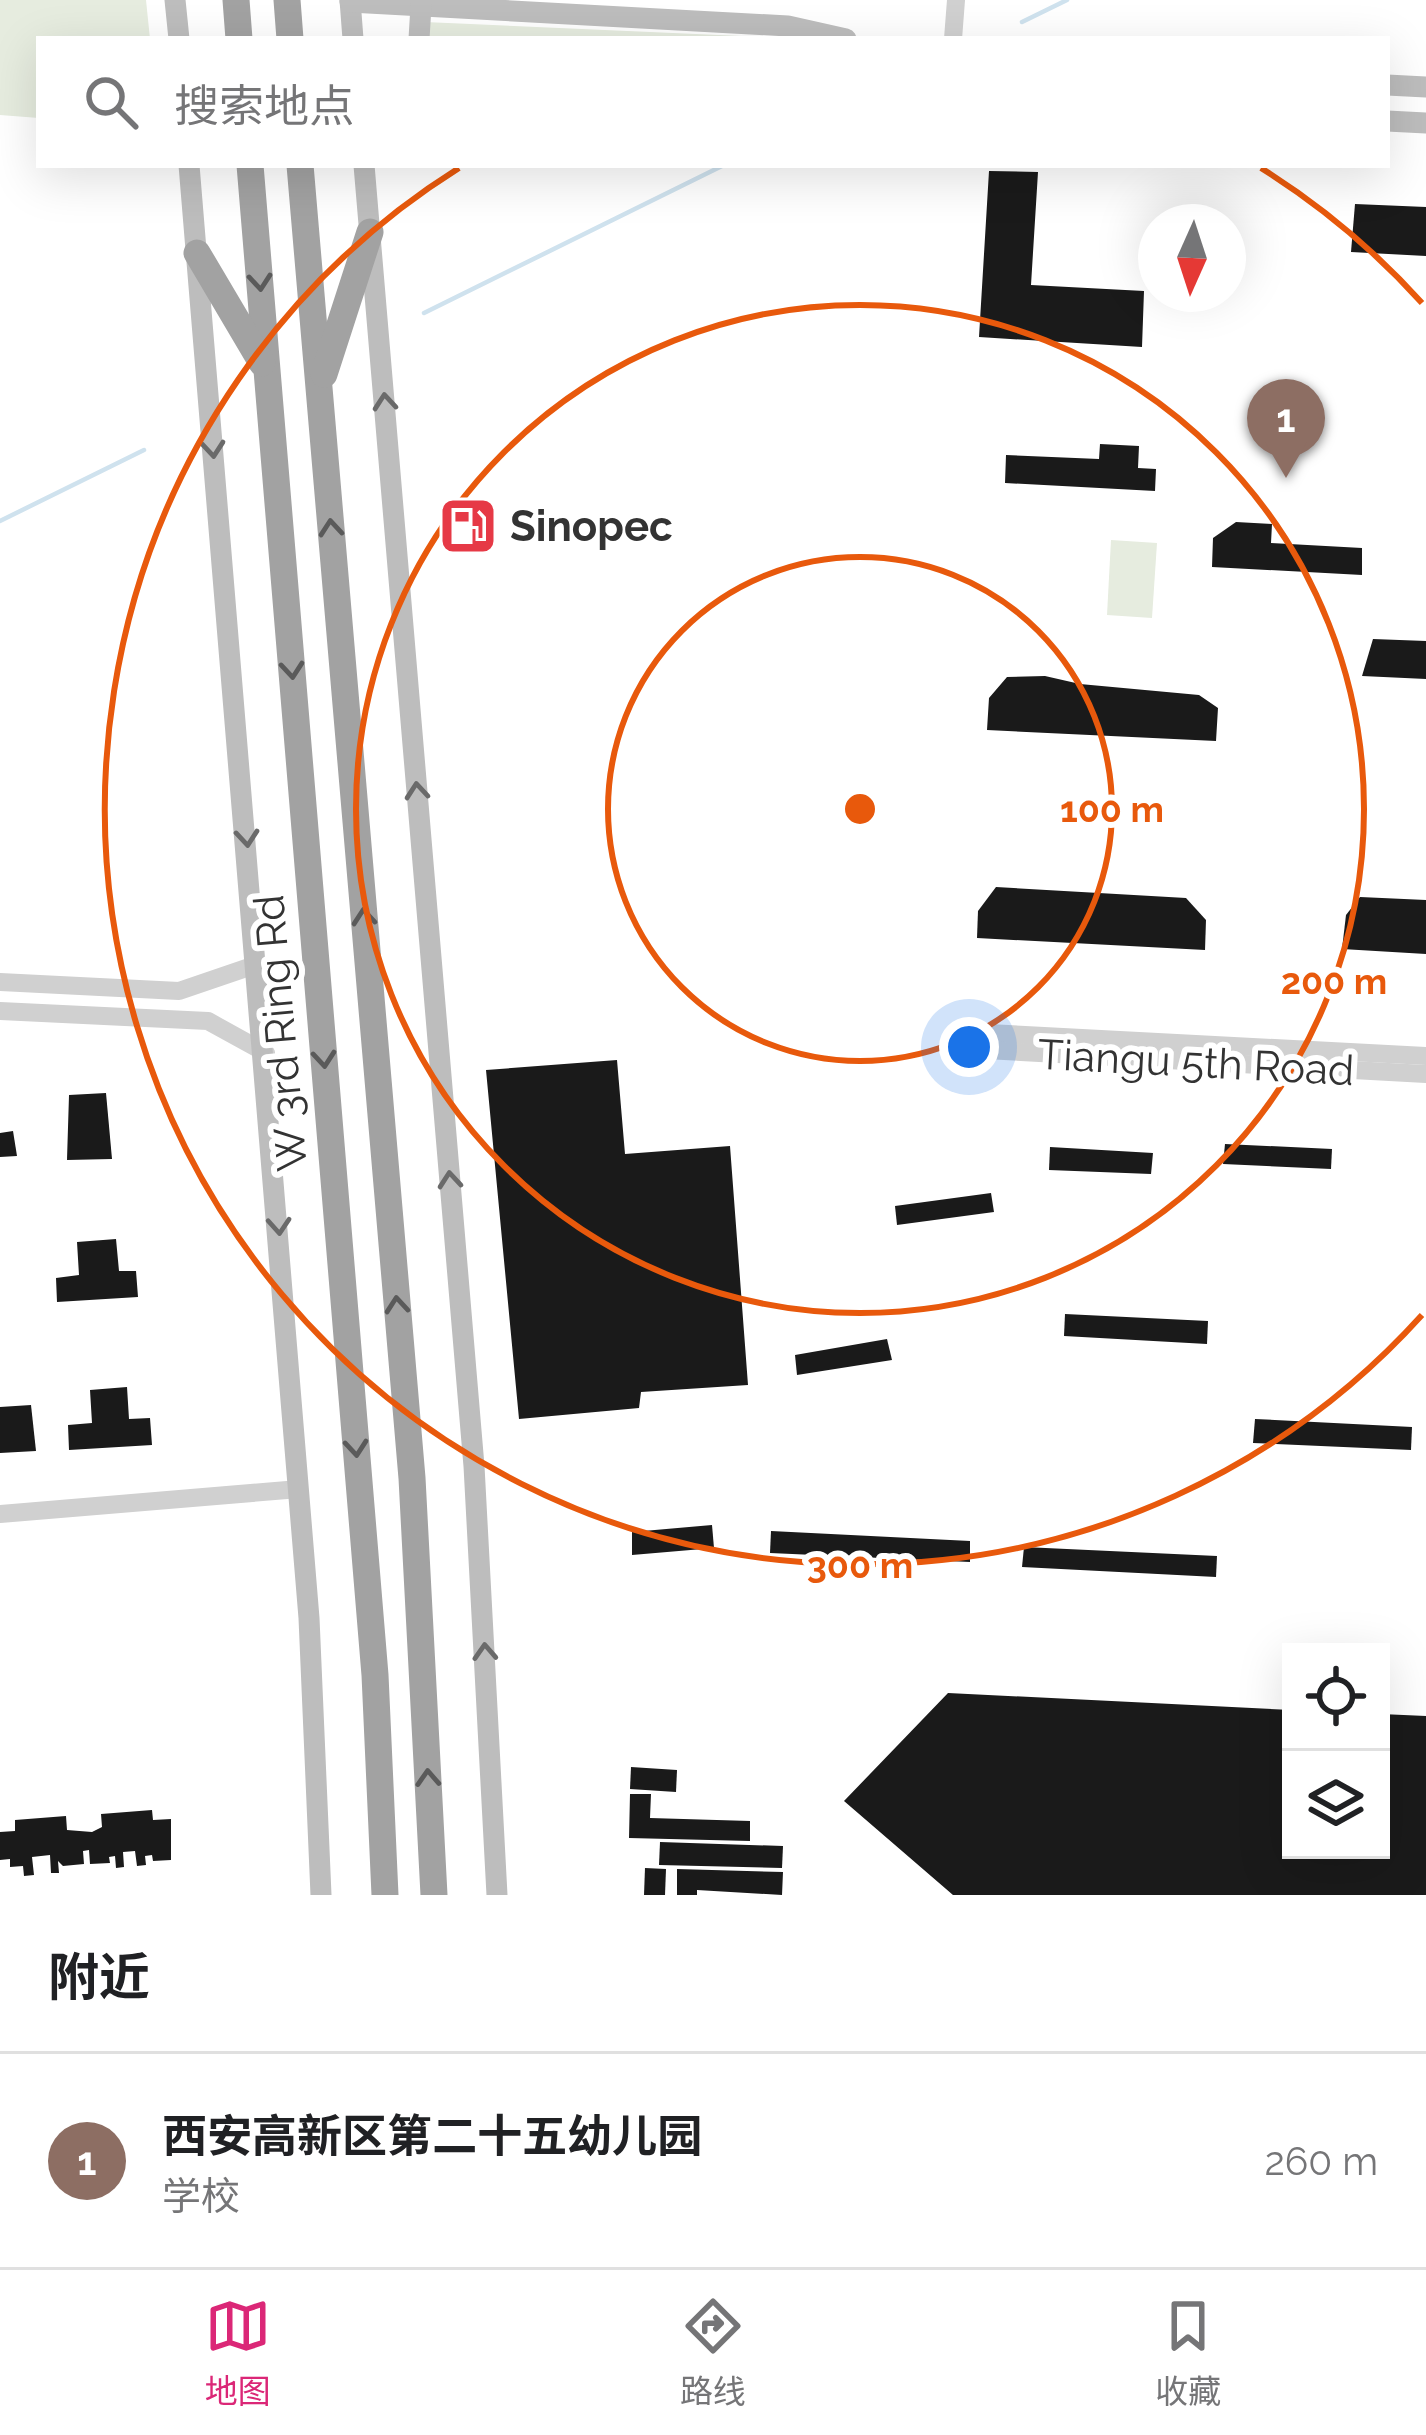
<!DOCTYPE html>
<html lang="zh">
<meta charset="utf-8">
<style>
body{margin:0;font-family:Raleway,"Noto Sans SC",sans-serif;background:#f2f2f2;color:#202124}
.controls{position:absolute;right:36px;bottom:36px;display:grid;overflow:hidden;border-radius:0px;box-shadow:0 12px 48px #0002}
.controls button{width:108px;height:108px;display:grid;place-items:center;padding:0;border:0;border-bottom:3px solid #e0e0e0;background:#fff;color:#202124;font:60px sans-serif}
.compass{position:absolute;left:1138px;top:204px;width:108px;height:108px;border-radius:50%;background:#fff;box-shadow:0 12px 48px #0002;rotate:183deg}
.you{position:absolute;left:969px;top:1047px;width:42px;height:42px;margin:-30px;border:9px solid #fff;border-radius:50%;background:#1a73e8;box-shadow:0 0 0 18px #1a73e833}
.badge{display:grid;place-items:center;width:78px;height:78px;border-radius:50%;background:#db2777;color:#fff;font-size:39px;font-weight:700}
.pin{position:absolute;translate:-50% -99px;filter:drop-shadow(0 3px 6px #0008)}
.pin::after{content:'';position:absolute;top:63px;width:42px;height:36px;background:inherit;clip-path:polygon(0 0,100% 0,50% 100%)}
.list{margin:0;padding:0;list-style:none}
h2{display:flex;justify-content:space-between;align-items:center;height:156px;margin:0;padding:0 48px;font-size:51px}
h2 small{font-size:39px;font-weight:400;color:#757577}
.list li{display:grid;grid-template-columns:78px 1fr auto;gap:36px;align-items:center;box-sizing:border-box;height:216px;padding:0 48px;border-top:3px solid #e0e0e0}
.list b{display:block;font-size:45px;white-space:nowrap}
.list p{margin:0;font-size:39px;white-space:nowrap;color:#757577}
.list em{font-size:39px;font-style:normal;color:#757577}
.icon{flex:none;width:66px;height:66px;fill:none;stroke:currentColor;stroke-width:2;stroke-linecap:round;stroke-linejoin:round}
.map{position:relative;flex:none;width:1426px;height:1895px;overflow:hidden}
.search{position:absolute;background:#fff;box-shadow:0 12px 48px #0002;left:36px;right:36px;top:36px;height:132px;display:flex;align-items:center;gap:30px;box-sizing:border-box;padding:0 42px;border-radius:0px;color:#757577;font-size:45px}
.sheet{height:372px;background:#fff}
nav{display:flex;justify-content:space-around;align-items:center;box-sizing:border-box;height:168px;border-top:3px solid #e0e0e0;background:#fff;font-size:33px;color:#757577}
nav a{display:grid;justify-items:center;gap:6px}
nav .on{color:#db2777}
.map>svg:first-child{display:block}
.green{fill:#e6ecdf}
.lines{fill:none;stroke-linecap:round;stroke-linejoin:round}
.stream{stroke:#cfe2ee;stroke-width:4.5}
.building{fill:#1a1a1a}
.tertiary{stroke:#d0d0d0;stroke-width:18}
.secondary{stroke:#bdbdbd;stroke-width:21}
.trunk{stroke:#a2a2a2;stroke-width:27}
.oneway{stroke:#5a5a5a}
.oneway2{stroke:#6a6a6a}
.ring{fill:none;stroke:#e8590c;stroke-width:6}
.labels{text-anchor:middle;stroke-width:12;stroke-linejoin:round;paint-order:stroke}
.poi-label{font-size:42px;font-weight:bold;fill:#333;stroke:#fff;text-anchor:start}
.street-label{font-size:42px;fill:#333;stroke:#fff}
.centre{fill:#e8590c;stroke:#fff;stroke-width:6}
.ring-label{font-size:36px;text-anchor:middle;font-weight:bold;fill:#e8590c;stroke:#fff;stroke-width:12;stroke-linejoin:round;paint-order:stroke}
</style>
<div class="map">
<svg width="1426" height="1895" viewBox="0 0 1426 1895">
<rect width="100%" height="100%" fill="#fff"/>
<g class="green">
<polygon points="0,0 146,0 150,39 39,39 39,118 0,115"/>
<polygon points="425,22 789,38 791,39 425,39"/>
<polygon points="1111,540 1157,543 1152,618 1107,615"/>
</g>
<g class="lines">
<g class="stream">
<polyline points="1022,22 1067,0"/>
<polyline points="424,313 724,165"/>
<polyline points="0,521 144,450"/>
</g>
</g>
<g class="building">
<polygon points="989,171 1038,172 1031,285 1144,291 1142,347 979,337"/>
<polygon points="1355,204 1426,207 1426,256 1351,252"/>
<polygon points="1100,444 1139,446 1138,468 1156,469 1155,491 1005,483 1006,455 1099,459"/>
<polygon points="1236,522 1272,524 1271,543 1362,548 1362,575 1212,567 1213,538"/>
<polygon points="1373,639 1426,641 1426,679 1362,676"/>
<polygon points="1045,676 1080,684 1199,695 1218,708 1216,741 987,730 989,698 1007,677"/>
<polygon points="996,887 1186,898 1206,920 1205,950 977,938 978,911"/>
<polygon points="1360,897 1426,900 1426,954 1342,949 1346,915"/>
<polygon points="617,1060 625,1154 730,1146 748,1385 641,1392 639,1408 519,1419 486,1070"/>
<polygon points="106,1093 112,1159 67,1160 69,1095"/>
<polygon points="13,1131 17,1156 0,1157 0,1133"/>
<polygon points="1225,1144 1332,1149 1331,1169 1223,1164"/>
<polygon points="1050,1147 1153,1153 1151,1174 1049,1170"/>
<polygon points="991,1193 994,1212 897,1225 895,1206"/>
<polygon points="116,1239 119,1271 136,1271 138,1297 57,1302 56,1278 79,1275 77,1242"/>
<polygon points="1065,1314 1208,1321 1207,1344 1064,1336"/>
<polygon points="887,1339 892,1360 797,1375 795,1355"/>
<polygon points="127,1387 129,1419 150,1418 152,1445 69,1450 68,1425 92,1423 90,1390"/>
<polygon points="31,1405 36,1451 0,1453 0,1407"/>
<polygon points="1255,1419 1412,1427 1411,1450 1253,1443"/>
<polygon points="712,1525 714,1548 632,1555 632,1532"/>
<polygon points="771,1531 970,1541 970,1562 770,1553"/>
<polygon points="1024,1547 1217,1556 1216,1577 1022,1567"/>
<polygon points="948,1693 1291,1710 1291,1850 1381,1850 1381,1714 1426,1716 1426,1895 953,1895 844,1801"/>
<polygon points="631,1767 677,1770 676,1792 630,1789"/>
<polygon points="630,1794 651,1794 650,1818 750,1821 750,1841 629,1838"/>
<polygon points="152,1810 153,1820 171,1819 171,1860 153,1861 152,1855 145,1856 146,1865 137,1866 135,1851 123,1852 124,1867 116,1868 115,1856 109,1857 110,1863 90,1864 89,1850 83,1851 84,1864 63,1866 58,1861 59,1873 51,1873 50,1855 32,1857 34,1875 24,1876 23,1866 10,1867 10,1859 0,1860 0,1832 15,1831 15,1820 66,1816 67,1830 92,1832 102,1827 101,1814"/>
<polygon points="660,1842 783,1846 782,1868 659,1865"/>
<polygon points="645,1868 666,1869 665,1895 644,1895"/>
<polygon points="677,1869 783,1872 782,1895 697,1890 697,1895 677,1895"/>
</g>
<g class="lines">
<g class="tertiary">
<polyline points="953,39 956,0"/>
<polyline points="0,982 179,991 258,964"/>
<polyline points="0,1011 208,1021 266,1053"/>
<polyline points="969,1032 1426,1056"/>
<polyline points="967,1049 1426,1074"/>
<polyline points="0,1514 299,1489"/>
</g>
<g class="secondary">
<polyline points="175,0 179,39"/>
<polyline points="350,0 353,39"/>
<polyline points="350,2 788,26 846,39"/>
<polyline points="419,39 421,6"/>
<polyline points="1387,85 1426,87"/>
<polyline points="1387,121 1426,123"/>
<polyline points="189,165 309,1618 321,1895"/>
<polyline points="364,165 474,1466 497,1895"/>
</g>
<g class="trunk">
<polyline points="236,0 239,39"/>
<polyline points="287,0 290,39"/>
<polyline points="250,165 375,1675 385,1895"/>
<polyline points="300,165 412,1478 434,1895"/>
<polyline points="197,253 262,363"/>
<polyline points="324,374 370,232"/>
</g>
</g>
<defs><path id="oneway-chevron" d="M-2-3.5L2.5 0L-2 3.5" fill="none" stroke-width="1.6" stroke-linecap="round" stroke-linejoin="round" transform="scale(3)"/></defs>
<g class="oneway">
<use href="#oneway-chevron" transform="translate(260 282) rotate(85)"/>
<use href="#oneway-chevron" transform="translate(331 528) rotate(-95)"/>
<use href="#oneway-chevron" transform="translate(292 670) rotate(85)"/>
<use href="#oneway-chevron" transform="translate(364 917) rotate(-95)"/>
<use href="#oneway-chevron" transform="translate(324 1059) rotate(85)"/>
<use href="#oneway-chevron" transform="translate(397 1305) rotate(-95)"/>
<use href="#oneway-chevron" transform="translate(356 1448) rotate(85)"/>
<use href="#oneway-chevron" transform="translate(428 1778) rotate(-93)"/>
</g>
<g class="oneway2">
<use href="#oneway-chevron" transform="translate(385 402) rotate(-95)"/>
<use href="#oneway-chevron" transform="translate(213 449) rotate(85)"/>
<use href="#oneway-chevron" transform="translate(417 791) rotate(-95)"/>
<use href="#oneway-chevron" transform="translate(247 838) rotate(85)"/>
<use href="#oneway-chevron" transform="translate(450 1180) rotate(-95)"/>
<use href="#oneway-chevron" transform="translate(279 1226) rotate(86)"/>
<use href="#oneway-chevron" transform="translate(485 1652) rotate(-93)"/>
</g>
<g class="ring">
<circle cx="860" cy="809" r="252"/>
<circle cx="860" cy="809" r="504"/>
<path d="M1422 1315A756 756 0 1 1 459 168M1261 168A756 756 0 0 1 1422 303"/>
</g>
<defs>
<symbol id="fuel-square" viewBox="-11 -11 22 22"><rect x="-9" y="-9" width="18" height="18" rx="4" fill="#e63946" stroke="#fff"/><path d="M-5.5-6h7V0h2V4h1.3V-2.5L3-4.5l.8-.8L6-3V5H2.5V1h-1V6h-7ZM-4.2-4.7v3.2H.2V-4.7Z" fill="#fff"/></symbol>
</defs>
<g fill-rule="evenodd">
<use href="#fuel-square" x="435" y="493" width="66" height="66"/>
</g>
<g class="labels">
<g class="poi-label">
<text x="510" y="541">Sinopec</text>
</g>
<g class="street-label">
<text transform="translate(280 1033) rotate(-95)" y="15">W 3rd Ring Rd</text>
<text transform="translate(1196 1062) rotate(3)" y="15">Tiangu 5th Road</text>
</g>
</g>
<circle cx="860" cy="809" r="18" class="centre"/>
<g class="ring-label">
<text x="1112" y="822">100 m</text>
<text x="1334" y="994">200 m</text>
<text x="860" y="1578">300 m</text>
</g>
</svg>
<div class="controls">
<button><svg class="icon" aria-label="locate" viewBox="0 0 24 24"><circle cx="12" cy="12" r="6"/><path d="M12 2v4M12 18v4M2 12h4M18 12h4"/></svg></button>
<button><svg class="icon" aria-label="layers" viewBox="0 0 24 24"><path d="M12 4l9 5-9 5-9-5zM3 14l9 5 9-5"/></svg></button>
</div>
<svg class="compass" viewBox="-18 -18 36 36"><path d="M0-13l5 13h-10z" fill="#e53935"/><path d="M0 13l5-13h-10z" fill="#757577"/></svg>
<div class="you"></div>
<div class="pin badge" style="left:1286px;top:478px;background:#8d6e63">1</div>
<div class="search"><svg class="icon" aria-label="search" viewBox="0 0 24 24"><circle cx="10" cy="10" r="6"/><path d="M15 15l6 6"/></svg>搜索地点</div>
</div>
<section class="sheet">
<h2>附近<small></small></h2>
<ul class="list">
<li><span class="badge" style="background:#8d6e63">1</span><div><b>西安高新区第二十五幼儿园</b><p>学校</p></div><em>260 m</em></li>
</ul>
</section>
<nav>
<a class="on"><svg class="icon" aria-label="map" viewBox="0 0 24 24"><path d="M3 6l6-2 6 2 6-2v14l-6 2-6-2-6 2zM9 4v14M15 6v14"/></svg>地图</a>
<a><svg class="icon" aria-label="directions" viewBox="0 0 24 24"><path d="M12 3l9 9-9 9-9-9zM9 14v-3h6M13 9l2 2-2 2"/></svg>路线</a>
<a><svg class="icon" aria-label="saved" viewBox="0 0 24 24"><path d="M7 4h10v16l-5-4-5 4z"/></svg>收藏</a>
</nav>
